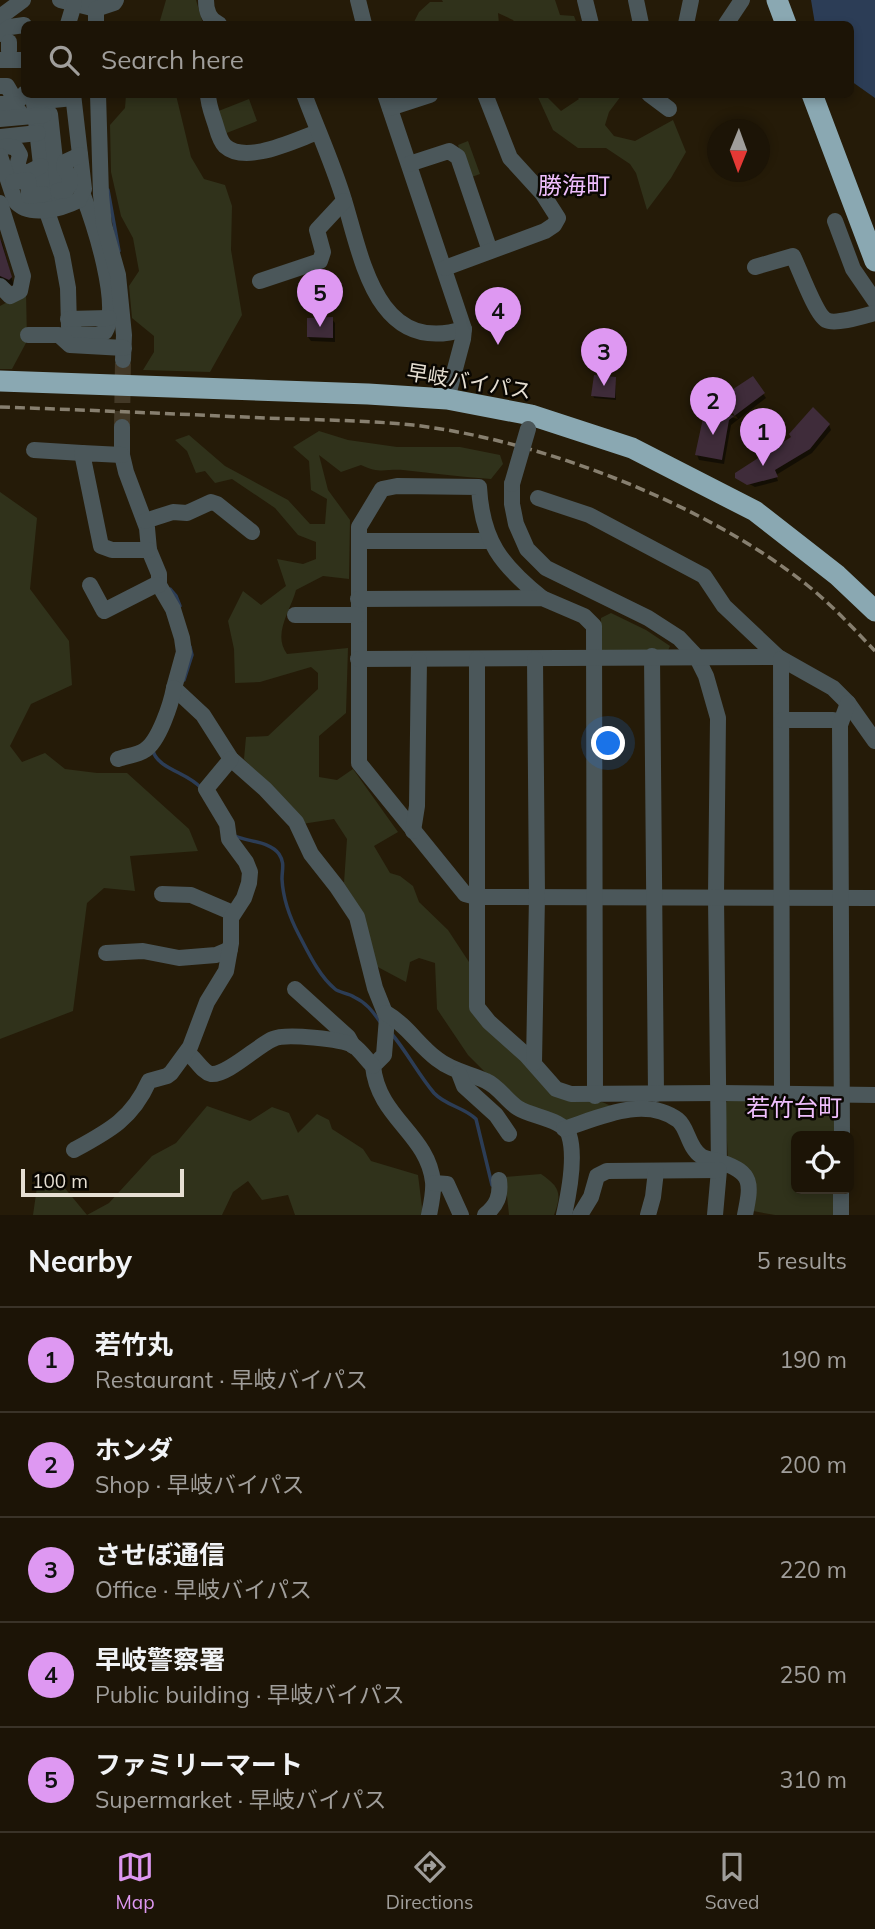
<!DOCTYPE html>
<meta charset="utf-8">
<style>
body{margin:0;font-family:Mulish,"Noto Sans JP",sans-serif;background:#292114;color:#f1f3f6}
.controls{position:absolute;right:21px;bottom:21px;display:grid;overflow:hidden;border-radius:10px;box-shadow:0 4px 10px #0003}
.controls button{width:63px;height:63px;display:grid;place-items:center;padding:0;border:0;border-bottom:2px solid #3a3328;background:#1c1406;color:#f1f3f6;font:35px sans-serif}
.compass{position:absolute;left:707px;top:119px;width:63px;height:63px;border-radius:50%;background:#1c1406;box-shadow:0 4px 10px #0003;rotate:181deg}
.scale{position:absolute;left:21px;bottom:18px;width:163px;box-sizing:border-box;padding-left:7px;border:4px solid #e6dfd3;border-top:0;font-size:19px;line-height:24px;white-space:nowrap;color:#e6dfd3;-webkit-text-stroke:5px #0a0702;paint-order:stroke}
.you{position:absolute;left:609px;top:744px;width:24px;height:24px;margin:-18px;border:5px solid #fff;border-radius:50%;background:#1a73e8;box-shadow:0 0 0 10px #1a73e833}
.badge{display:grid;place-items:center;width:46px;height:46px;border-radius:50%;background:#de98f2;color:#111;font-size:23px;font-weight:700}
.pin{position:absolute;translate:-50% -58px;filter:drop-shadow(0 2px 4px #0008)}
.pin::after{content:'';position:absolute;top:37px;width:24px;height:21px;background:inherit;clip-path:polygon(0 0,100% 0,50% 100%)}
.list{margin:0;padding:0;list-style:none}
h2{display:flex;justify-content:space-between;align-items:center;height:91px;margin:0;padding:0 28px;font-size:30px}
h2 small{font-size:23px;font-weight:400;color:#a09e9b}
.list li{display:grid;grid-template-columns:46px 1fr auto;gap:21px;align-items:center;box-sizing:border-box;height:105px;padding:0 28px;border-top:2px solid #3a3328}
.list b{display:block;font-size:26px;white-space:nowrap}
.list p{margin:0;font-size:23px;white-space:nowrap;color:#a09e9b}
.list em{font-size:23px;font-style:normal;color:#a09e9b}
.icon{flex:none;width:38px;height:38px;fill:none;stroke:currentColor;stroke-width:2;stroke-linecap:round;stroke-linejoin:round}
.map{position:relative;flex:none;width:875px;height:1215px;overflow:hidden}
.search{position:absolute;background:#1c1406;box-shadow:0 4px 10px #0003;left:21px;right:21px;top:21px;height:77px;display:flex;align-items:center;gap:18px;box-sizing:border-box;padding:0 24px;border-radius:10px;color:#a09e9b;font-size:26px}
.sheet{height:616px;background:#1c1406}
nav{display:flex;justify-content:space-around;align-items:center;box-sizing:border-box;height:98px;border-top:2px solid #3a3328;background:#1c1406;font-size:19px;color:#a09e9b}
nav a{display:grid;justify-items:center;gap:4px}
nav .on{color:#de98f2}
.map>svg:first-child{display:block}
.green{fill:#30321b}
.water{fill:#2c3d56}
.shadow{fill:#0007}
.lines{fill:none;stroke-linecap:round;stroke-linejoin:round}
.stream{stroke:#2c3d56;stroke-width:3.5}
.building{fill:#3f2c3a}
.minor-tunnel{stroke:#423826;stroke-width:16;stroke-dasharray:16 8;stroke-linecap:butt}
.minor{stroke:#4b575a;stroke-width:16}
.highway{stroke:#8aa8b2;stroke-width:21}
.rail{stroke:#877f6f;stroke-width:3.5;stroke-dasharray:10 5;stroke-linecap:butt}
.minor-bridge{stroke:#4b575a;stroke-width:16}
.labels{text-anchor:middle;stroke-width:5;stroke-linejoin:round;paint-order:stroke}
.street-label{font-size:21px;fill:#e6dfd3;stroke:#0a0702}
.quarter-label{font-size:24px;fill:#efbefd;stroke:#0a0702}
</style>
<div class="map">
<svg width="875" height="1215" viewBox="0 0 875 1215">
<rect width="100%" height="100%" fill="#251b08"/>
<g class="green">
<polygon points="166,0 196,0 203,24 159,24"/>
<polygon points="442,0 555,0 560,15 574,16 577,24 516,24 513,20 498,13 499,24 413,24 419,12 430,2 443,2"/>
<polygon points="613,94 621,96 609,112 605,125 614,136 635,141 673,120 686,152 671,178 647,210 636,173 630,164 606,148 578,148 553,130 537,95 545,95 561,111 579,99 575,95"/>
<polygon points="126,95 176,95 191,157 204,179 225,185 232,206 231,250 242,315 210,372 143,370 154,352 154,336 132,318 129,286 139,271 133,238 121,216 111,172 110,125 125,108"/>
<polygon points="249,99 257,121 224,134 216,112"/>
<polygon points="468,141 480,174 469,178 458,145"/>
<polygon points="26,292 27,341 12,369 0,369 0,306"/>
<path d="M319,431L348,440L397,447H460L500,455L503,464L491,479C462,477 433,473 403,470C384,469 380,474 361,465L341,472L319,455L328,490L350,520L349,579L323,576L296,590C291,610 272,634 287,654L348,648L346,713L319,736V777L337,780L353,769L398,832L374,846L390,873L400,876L413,886L419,902L448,930L469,962L472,1012L566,1100L602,1102L616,1108L597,1125L535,1115L501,1088L468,1055L437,1009L435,963L419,958L410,962L406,982L374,965L359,907L344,883L347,839L334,819L302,824L244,759L246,737L268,736L318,689V673L311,667L260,682L235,683L234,649L228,621L243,591L261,605L286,586L277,559L303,564L316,559V542L298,535L275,508L232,479L215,483L205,471L196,473L187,451L175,440L189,435L225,466L288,500L310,524H325L327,499L311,490L309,461L293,447Z"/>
<polygon points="0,492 37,518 30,589 69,641 72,685 31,704 10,746 22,762 45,753 65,769 97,773 127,773 189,829 198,851 130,856 135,891 104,888 87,903 73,1011 0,1039"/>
<polygon points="611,613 646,630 670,646 667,653 606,653 599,648 601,618"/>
<path d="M729,1099L832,1103L836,1108L837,1136H796V1189H837V1215H775L753,1211C761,1179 755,1176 728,1160L725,1104Z"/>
<polygon points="207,1106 250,1121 272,1107 289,1113 298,1133 317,1114 329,1120 332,1129 363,1149 371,1161 418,1175 423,1215 295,1215 288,1195 262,1200 248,1181 233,1192 222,1215 33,1215 37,1187 59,1181 87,1215 109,1203 152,1156 176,1143"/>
<path d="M541,1174C560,1187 562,1194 554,1215H509L505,1177Z"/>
</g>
<polygon class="water" points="811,0 875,0 875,98 851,81 850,24 815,24"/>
<g class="shadow">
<polygon points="0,239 2,242 14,286 7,283 0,285"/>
<polygon points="332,319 335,323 335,342 311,341 308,337"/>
<polygon points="615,378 616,400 594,398 593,395"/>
<polygon points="753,379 766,398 731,425 724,464 699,460 697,455 706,411 738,419 726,402"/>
<polygon points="829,425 831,430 812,453 776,475 778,481 755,487 736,477"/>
</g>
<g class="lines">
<g class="stream">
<polyline points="108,190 119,251"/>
<polyline points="170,589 176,596 180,606"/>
<polyline points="184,680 192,655 190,647"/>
<path d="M153,751C158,769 189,773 201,788"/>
<path d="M235,836C248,842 270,841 279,854C285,863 282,869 282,879C283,899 290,918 299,935C308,952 319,976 335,989C340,993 348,993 354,997C367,1003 373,1012 381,1023"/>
<path d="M391,1033C407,1052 418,1074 434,1093C446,1106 464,1107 476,1119L492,1185"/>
</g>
</g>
<g class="building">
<polygon points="0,238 12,277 9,280 0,276"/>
<polygon points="333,317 333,338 307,337 307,318"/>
<polygon points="594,375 616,377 615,398 591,396"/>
<polygon points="753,376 765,393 729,420 722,460 695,455 705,409 735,416 721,397"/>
<polygon points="813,407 830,424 810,449 775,470 778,477 747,485 735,478 735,473 791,437 789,434"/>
</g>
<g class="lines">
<polyline class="minor-tunnel" points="122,427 123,360"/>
<g class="minor">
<polyline points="60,0 96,9 97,0"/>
<path d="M206,0C206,10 209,20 219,24"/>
<polyline points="358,0 364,24"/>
<polyline points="585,0 591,24"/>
<polyline points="636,0 641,24"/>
<polyline points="0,17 23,0"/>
<polyline points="68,24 74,4"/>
<polyline points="96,24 96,9 114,3 116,0"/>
<polyline points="686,24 691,0"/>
<polyline points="726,24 742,0"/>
<polyline points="0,34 10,27 24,25"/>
<polyline points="9,51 9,42"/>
<polyline points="0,60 24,60"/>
<polyline points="0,86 7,86 14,98 21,98 24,94"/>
<path d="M33,94L46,209L62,255L68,288L69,327L79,335H97L105,332C121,305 94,224 83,195"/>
<polyline points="98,94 101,195 104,225 118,275 124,335 123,360"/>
<path d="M208,94C208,105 213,116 216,126C218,133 220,141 225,146C246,165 295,140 318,132"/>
<path d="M304,94C317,129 333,164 344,200C362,258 376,356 464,329"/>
<polyline points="385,94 464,329 463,339 447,399"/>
<polyline points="649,94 669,109"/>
<polyline points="34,102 73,98"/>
<polyline points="0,104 14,104 21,114"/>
<polyline points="390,108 430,95"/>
<polyline points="50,114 60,206"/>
<polyline points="0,119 44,115"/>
<polyline points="0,137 38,133"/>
<polyline points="0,149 7,146 16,148 20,155 17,166 25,174 41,166"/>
<path d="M0,156L15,201C29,218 61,209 79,200L84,189L73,94"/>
<polyline points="409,164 449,151 458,157 490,251"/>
<polyline points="13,182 28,180 29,196 44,194"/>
<polyline points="58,191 66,190 70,184 70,177 64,168 65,162 80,155"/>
<polyline points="0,203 23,276 20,291 10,296 0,286"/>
<polyline points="835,221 853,269 875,301"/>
<path d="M755,267L793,256C799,268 816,315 826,320C835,325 864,316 875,313"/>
<polyline points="445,268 545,231 554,225 558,218 542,193 510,158 485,94"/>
<polyline points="260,281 320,261 323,252 317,230 344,201"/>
<polyline points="68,319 109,318"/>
<polyline points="28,335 59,335 70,345 124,348"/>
<path d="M122,427V455L126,472L147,528L149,550L159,574V585L173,609L182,638L184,652L174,688L203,715L231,759L265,789L296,822L311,854L337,887L357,917L375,988L387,1018L384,1055L373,1066C378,1118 428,1134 433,1182C434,1192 431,1205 429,1215"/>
<polyline points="34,450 82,453"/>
<polyline points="122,455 82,453 101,546 112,550 149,550"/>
<polyline points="512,484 512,504 516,524 527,549 546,568 648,618 679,638 696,656 706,676 718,718 716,896 719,1170 715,1215"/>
<polyline points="538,498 589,515 704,576 724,606 778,657 833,688 848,703 875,741"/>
<polyline points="145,521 173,512 187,513 211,502 217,504 252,532"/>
<polyline points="359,541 490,541"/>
<polyline points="90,585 104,611 155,585 159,585"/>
<path d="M542,598C501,565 482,541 479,487L397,486L382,489L359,527V763L465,894L476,897L875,898"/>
<polyline points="358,599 542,598 584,616 594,626 595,1096"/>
<polyline points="295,615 358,615"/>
<polyline points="652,656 656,1094"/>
<polyline points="358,659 778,657"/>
<polyline points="477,659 477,1007 489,1022 526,1055 556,1089 571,1094 719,1093 875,1095"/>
<polyline points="781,659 782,1094"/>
<polyline points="782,720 833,720"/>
<path d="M118,759C126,756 138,755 145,750C159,741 171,704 174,688"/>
<polyline points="413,831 417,806 419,660"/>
<polyline points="162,894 191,895 233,913"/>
<polyline points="106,953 143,951 179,958 216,955 230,949"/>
<polyline points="295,989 348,1037 353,1046"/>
<path d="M386,1013C407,1025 418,1045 437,1059C452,1071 469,1073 486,1081C498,1086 507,1101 518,1108C532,1117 563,1119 569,1135C576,1157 569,1193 564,1215"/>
<path d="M187,1053C195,1057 202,1072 211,1074C227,1076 258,1045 273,1039C285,1033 343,1039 354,1046C360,1050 367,1060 373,1066"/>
<polyline points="534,1063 537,896 535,659"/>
<polyline points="459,1073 464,1086 496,1115 509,1134"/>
<path d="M564,1129C598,1118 644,1095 678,1120C688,1128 688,1147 701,1156C706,1159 715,1160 721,1162C754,1173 751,1185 745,1215"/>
<polyline points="842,1136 840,725 848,703"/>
<path d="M74,1150C109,1131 132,1119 149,1081L167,1076L171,1073L190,1047L207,1002L226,971L231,943V918L244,898L249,883L250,872L246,862L229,839L227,824L206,789L231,759"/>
<polyline points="434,1183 447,1184 461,1215"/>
<path d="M485,1215C497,1205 501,1196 499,1180"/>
<polyline points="580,1215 591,1197 597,1176 607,1171 719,1170"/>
<polyline points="648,1215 653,1197 656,1171"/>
<polyline points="841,1215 841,1189"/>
</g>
<g class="highway">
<polyline points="777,0 786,24"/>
<polyline points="812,94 875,261"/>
<polyline points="0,381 368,394 447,399 531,415 632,448 755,511 837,575 875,611"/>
</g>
<path class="rail" d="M0,407C88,410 177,414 265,418C314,420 364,420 413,425C541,440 706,504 807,585C832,605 853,628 875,651"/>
<polyline class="minor-bridge" points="512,484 528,429"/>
</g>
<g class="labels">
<g class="street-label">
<text transform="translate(469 382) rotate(9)" y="7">早岐バイパス</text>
</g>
<g class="quarter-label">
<text x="574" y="194">勝海町</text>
<text x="794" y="1116">若竹台町</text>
</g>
</g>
</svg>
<div class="controls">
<button><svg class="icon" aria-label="locate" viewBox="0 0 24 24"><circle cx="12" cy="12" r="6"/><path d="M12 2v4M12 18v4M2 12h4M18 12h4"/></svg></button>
</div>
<svg class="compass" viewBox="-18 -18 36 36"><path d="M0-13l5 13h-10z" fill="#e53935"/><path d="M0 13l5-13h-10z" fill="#a09e9b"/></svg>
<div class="scale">100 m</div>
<div class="you"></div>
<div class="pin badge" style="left:763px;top:466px">1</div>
<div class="pin badge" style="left:713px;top:435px">2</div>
<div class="pin badge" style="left:604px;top:386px">3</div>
<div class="pin badge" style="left:498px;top:345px">4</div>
<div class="pin badge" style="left:320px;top:327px">5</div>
<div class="search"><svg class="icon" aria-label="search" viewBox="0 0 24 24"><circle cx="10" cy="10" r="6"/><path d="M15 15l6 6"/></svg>Search here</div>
</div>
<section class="sheet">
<h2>Nearby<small>5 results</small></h2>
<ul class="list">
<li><span class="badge">1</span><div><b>若竹丸</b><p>Restaurant · 早岐バイパス</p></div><em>190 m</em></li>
<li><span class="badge">2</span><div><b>ホンダ</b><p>Shop · 早岐バイパス</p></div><em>200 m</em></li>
<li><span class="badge">3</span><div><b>させぼ通信</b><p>Office · 早岐バイパス</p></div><em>220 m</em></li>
<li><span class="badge">4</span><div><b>早岐警察署</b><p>Public building · 早岐バイパス</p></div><em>250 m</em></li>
<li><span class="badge">5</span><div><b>ファミリーマート</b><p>Supermarket · 早岐バイパス</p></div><em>310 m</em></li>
</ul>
</section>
<nav>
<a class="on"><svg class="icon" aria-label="map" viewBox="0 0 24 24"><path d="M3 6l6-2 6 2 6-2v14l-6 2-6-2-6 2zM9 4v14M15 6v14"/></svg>Map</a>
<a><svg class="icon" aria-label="directions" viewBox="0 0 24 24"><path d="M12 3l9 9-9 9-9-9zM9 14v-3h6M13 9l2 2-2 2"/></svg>Directions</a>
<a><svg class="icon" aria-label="saved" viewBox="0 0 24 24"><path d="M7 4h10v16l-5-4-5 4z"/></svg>Saved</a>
</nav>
